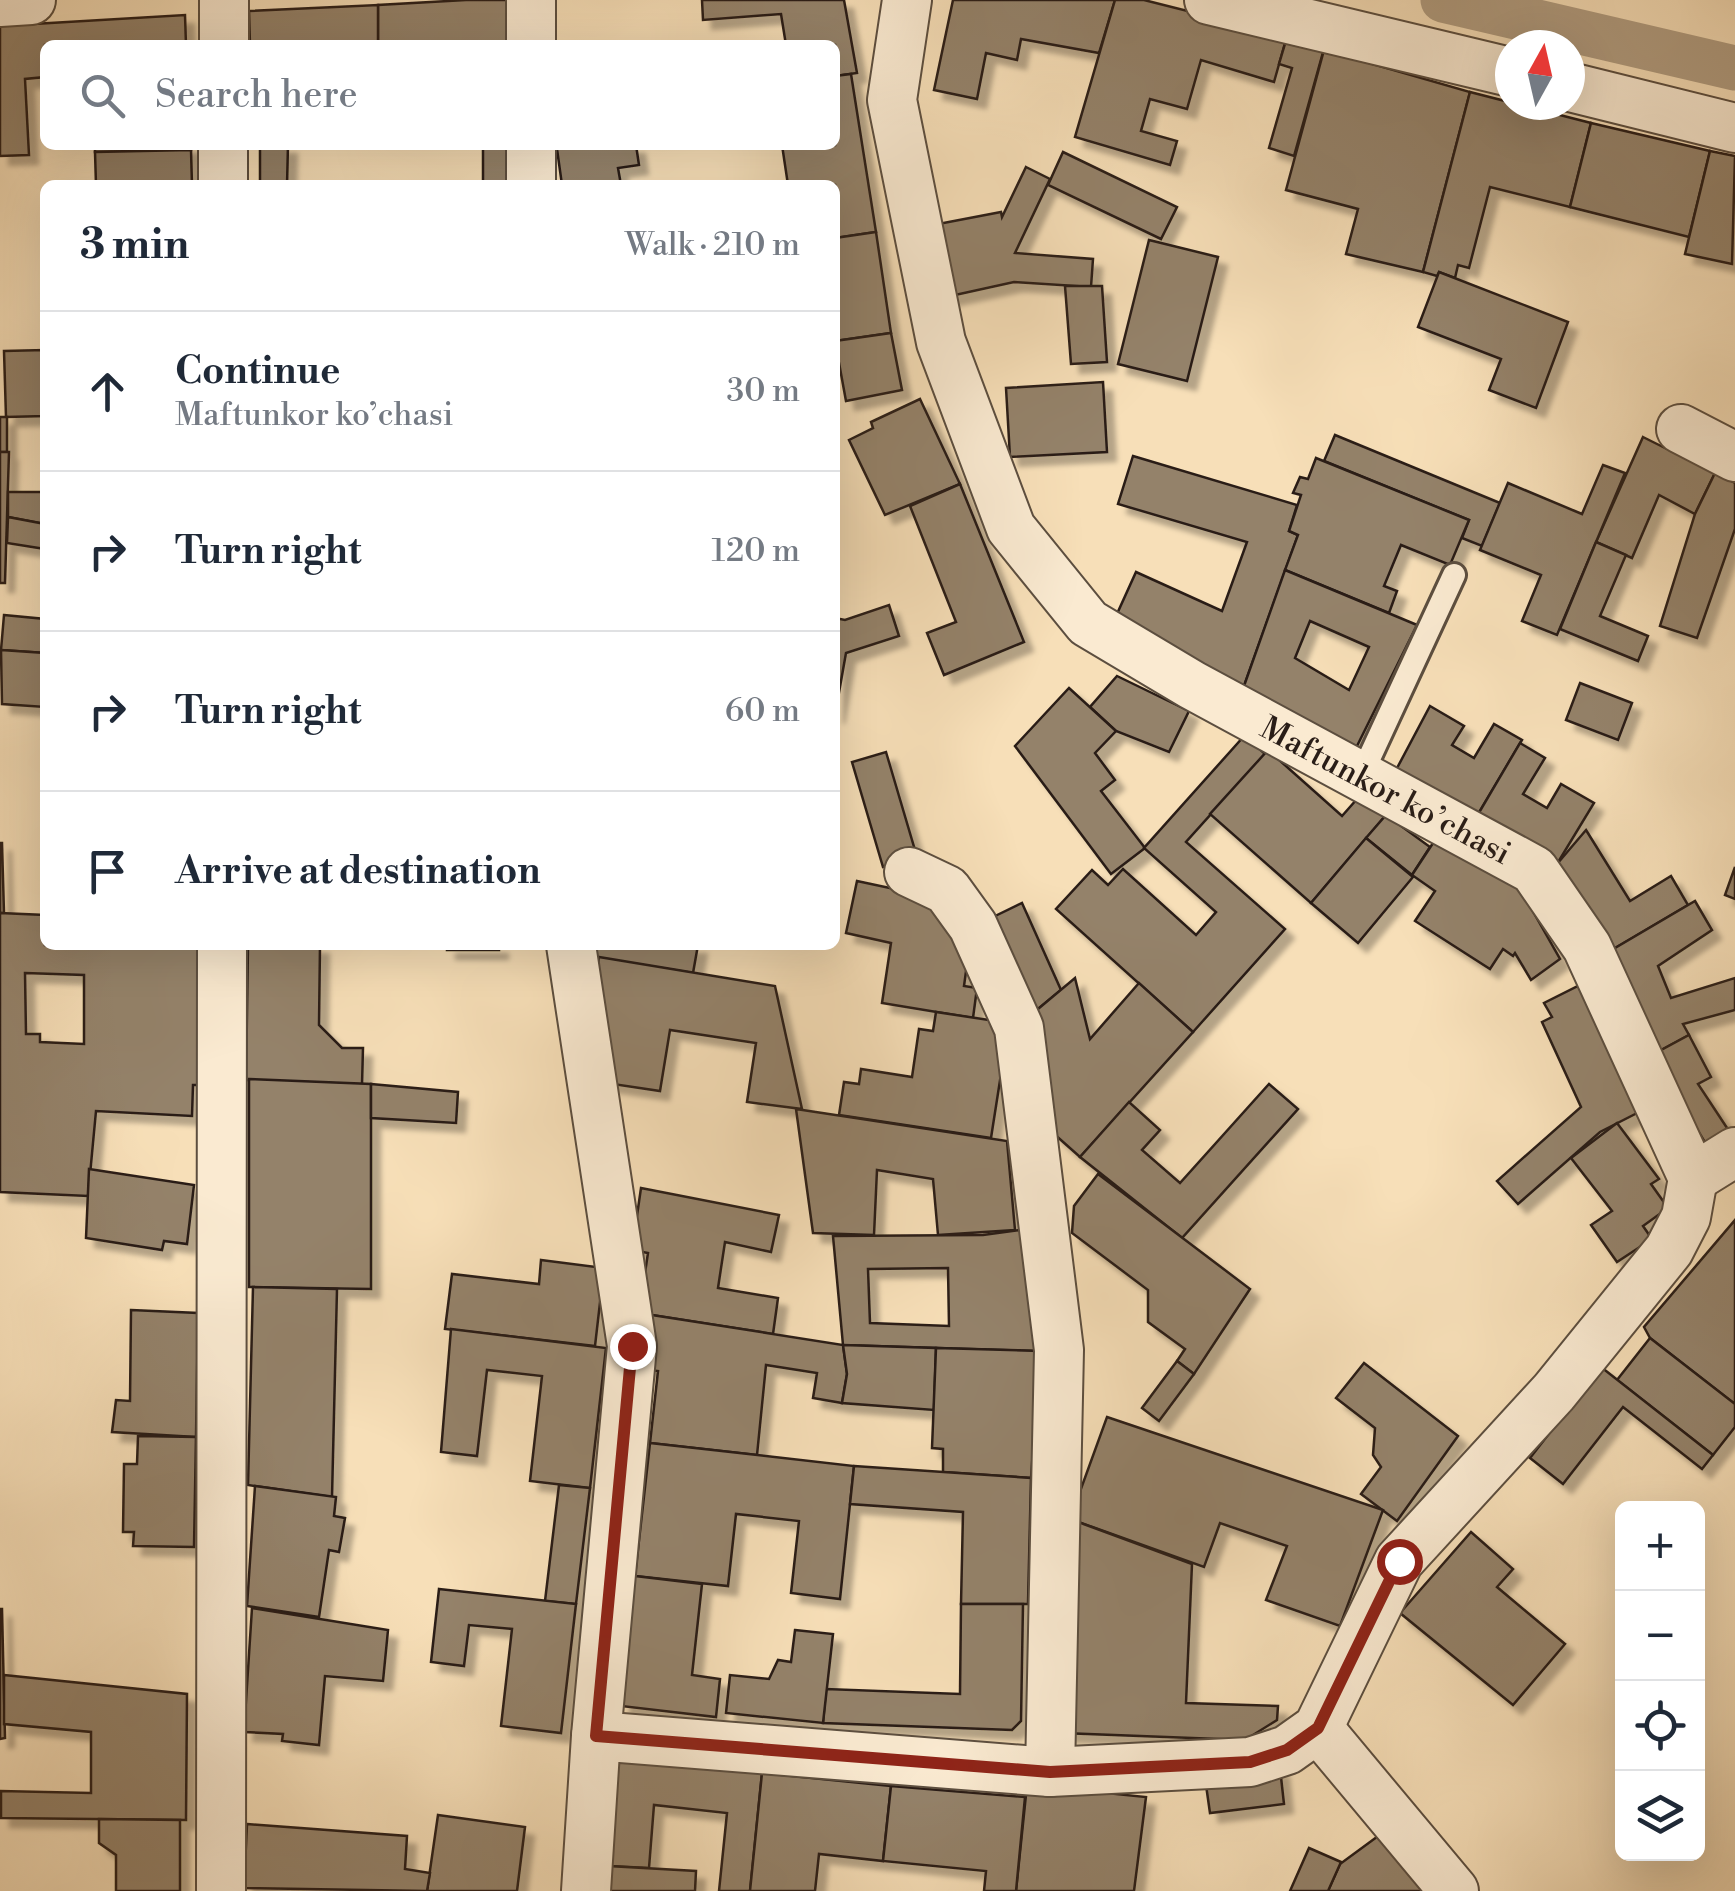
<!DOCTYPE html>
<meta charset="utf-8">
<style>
body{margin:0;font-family:"Libre Bodoni",serif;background:#f2f2f3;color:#1f2937}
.controls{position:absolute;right:30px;bottom:30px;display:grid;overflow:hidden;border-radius:15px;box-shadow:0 10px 40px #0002}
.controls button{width:90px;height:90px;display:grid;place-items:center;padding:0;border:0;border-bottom:2px solid #e0e1e3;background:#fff;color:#1f2937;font:50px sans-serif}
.compass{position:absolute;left:1495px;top:30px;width:90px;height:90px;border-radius:50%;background:#fff;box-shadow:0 10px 40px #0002;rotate:8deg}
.stop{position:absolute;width:30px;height:30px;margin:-22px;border:8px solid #8f2418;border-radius:50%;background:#fff}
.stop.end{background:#8f2418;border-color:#fff;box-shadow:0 2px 10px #0008}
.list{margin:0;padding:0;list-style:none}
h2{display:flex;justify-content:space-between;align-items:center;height:130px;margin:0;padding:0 40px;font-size:42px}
h2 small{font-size:32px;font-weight:400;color:#747a83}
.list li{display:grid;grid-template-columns:65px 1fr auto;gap:30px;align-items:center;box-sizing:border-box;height:160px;padding:0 40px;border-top:2px solid #e0e1e3}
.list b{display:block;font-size:38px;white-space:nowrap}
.list p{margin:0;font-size:32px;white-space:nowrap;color:#747a83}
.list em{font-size:32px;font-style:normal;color:#747a83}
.icon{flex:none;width:55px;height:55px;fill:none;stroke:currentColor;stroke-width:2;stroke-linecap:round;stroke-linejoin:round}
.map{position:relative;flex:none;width:1735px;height:1891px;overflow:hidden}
.search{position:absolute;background:#fff;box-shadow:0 10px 40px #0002;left:40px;top:40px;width:800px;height:110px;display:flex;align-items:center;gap:25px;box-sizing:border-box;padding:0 35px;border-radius:15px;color:#747a83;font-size:38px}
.panel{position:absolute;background:#fff;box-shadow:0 10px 40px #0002;left:40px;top:180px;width:800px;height:770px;border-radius:15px}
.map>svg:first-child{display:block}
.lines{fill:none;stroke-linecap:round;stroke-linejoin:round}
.canal{stroke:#b19d81;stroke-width:45}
.building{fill:#94826b;stroke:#291d17;stroke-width:2.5;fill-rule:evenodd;filter:url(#shadow)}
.service-casing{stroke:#5c4e3f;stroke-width:28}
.minor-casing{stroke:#5c4e3f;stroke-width:52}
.service{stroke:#faead1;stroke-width:22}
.minor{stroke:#faead1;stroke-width:48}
.route{stroke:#8f2418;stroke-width:12}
.labels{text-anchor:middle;stroke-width:10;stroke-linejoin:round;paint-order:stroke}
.street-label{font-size:32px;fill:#291d17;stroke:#faead1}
</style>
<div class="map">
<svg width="1735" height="1891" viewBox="0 0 1735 1891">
<defs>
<filter id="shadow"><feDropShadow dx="9" dy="9" stdDeviation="2.5" flood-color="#0004"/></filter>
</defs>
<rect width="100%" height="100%" fill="#f7dfb8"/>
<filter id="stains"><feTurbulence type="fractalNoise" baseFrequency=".002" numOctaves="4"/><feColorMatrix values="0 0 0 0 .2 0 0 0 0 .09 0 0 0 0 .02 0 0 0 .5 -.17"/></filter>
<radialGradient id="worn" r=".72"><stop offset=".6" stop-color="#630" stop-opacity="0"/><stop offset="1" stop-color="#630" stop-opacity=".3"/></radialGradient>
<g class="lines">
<polyline class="canal" points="1443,0 1735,68"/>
</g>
<g class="building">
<polygon points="466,0 508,0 509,45 378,45 378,5"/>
<polygon points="702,0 844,0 857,73 835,76 835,45 786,45 781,14 703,20"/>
<polygon points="953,0 1115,0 1099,53 1021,39 1017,60 986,53 977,99 934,90"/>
<polygon points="1115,0 1144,0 1287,36 1274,82 1201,60 1187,109 1150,99 1141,131 1177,141 1170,165 1075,137"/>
<polygon points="378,5 378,45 250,45 249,11"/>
<polygon points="185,15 186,45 45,45 45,77 25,79 29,155 0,156 0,26"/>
<polygon points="1290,27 1327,38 1294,156 1269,148 1292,68 1279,64"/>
<polygon points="1324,50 1470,92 1423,272 1346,254 1358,209 1286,190"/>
<polygon points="851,74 876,232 835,238 835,185 788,185 782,145 835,145 835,76"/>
<polygon points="1470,92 1591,123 1570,207 1490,187 1469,268 1458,265 1455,278 1439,272 1437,276 1423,272"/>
<polygon points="1591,123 1710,151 1689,237 1570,207"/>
<polygon points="95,145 191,145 191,150 95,152"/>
<polygon points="260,145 288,145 287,185 260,185"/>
<rect x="483" y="145" width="28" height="40"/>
<polygon points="580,145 636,145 639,165 618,168 621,185 562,185 557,149"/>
<polygon points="191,150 192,185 96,185 95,152"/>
<polygon points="1710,151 1735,156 1732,264 1685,254"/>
<polygon points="1063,152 1177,207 1161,239 1048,185"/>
<polygon points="1026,167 1050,179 1015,253 1093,259 1091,287 1014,282 946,297 933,225 1001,212 1002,217"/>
<polygon points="876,232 891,333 835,341 835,238"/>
<polygon points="1149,240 1218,257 1187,381 1118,364"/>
<polygon points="1439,272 1568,322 1536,408 1489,390 1501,359 1418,327"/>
<polygon points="1065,286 1102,286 1107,362 1071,364"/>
<polygon points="891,333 902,390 846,401 835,341"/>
<polygon points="45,350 45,416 6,417 4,351"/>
<polygon points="1103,382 1107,452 1010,457 1006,388"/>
<polygon points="920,399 960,484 885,515 849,440 873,428 871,422"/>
<rect x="0" y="417" width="7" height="35"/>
<polygon points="1335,435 1500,503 1482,546 1462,538 1469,520 1324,461"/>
<polygon points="1643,437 1715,473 1695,514 1659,495 1632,558 1596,542"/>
<polygon points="0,452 9,452 5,583 0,583"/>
<polygon points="1133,456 1297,505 1289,531 1298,535 1244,686 1112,625 1136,572 1222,611 1247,542 1118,504"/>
<polygon points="1316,458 1469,520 1450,565 1401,545 1384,586 1397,591 1389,613 1285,570 1298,535 1289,531 1301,495 1293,493 1300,477 1308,479"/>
<polygon points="1603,465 1625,473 1557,635 1522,621 1541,575 1480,550 1508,483 1582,514"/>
<polygon points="1715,473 1735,483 1735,529 1697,638 1660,626 1695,514"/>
<polygon points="960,484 1024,642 944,675 927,633 956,622 910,506"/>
<polygon points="8,492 45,492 45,524 8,517"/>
<polygon points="8,517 45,524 45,549 7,543"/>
<polygon points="1596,542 1626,555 1600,616 1648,636 1638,661 1560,629"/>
<path d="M1285,570L1417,625L1355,750L1244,686ZM1310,621L1369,647L1349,690L1295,658Z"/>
<polygon points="889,605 899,636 846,653 835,715 835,618 845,620"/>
<polygon points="4,615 45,619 45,653 1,650"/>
<polygon points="1,650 45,653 45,707 2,704"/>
<polygon points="1117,676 1189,711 1169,752 1116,731 1090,707"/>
<polygon points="1580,683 1632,703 1618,740 1566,720"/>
<polygon points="1069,688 1116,731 1095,753 1115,780 1101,791 1145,848 1111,874 1015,746"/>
<polygon points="1430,706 1464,726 1452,745 1474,758 1494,724 1522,740 1477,816 1396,770"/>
<polygon points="1245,735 1265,754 1186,842 1285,929 1193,1032 1056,909 1092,870 1108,885 1123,869 1196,935 1216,912 1144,848"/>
<polygon points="1520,743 1545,758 1523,794 1547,808 1561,784 1594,803 1557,864 1477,816"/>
<polygon points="1268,750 1342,816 1357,799 1386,815 1311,903 1210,814"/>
<polygon points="886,752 917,857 883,867 852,762"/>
<polygon points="1386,815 1430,847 1412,875 1366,838"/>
<polygon points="1586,830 1630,901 1671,876 1688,905 1610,951 1557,864"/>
<polygon points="1439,834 1518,885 1560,959 1531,980 1515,953 1513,956 1503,949 1490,969 1415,921 1435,891 1412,875"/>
<polygon points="1366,838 1413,877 1358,943 1311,903"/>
<polygon points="0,843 2,843 4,913 0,913"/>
<polygon points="1735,867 1735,899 1725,895"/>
<polygon points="857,881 937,898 968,957 964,986 977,988 973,1018 882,1003 891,943 846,933"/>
<polygon points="1695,901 1712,930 1658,966 1671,998 1735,978 1735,1010 1683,1024 1689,1035 1652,1055 1610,951"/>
<polygon points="1022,903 1061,990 1032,1014 987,920"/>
<path d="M0,913L45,915V945H199V1085H193L192,1116L96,1111L88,1196L0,1192ZM25,973L84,975V1044L40,1042V1034H26Z"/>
<polygon points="248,945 320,945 319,1025 342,1048 363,1048 362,1085 246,1080"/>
<rect x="447" y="945" width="52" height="5"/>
<polygon points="578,945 698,945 693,973 580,955"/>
<polygon points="599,957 775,986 802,1109 747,1102 756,1043 670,1030 660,1091 606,1083 590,1013"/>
<polygon points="1075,978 1090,1039 1139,983 1193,1032 1080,1157 1053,1133 1032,1014"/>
<polygon points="1578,986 1643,1110 1600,1132 1518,1204 1497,1181 1581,1107 1542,1022 1552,1017 1544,1003"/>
<polygon points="936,1012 1009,1023 991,1138 839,1115 844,1082 859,1084 861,1069 912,1077 919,1029 933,1031"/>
<polygon points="1689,1035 1711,1077 1698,1084 1731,1134 1709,1149 1652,1055"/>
<polygon points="249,1079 371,1084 371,1289 249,1287"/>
<polygon points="371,1084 458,1092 456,1123 371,1118"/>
<polygon points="1269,1084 1298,1109 1182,1238 1080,1157 1129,1102 1160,1130 1142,1150 1180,1183"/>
<polygon points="796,1109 1007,1141 1015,1230 938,1235 933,1179 877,1170 874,1235 813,1233"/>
<polygon points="1617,1123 1659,1179 1651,1184 1668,1208 1643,1226 1652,1239 1617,1262 1591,1225 1612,1211 1571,1158"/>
<polygon points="89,1169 194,1185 187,1244 164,1241 162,1250 86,1238"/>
<polygon points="1098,1174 1250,1289 1194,1374 1177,1361 1185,1349 1148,1322 1148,1290 1072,1233 1074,1206"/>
<polygon points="641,1188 779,1215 771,1252 725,1242 718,1288 778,1298 773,1334 639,1313 648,1253 632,1250"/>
<polygon points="1735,1220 1735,1404 1650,1338 1644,1327"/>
<path d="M1020,1230L1036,1351L843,1345L833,1236L983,1235ZM948,1268L949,1326L870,1323L868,1269Z"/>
<polygon points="541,1260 604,1268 595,1346 445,1329 452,1274 539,1284"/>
<polygon points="253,1287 337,1289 332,1497 248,1485"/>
<polygon points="131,1310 198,1313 196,1437 112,1432 116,1400 130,1401"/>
<polygon points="639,1313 843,1345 847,1374 842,1403 813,1398 817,1373 766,1365 757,1455 650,1443 658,1371 641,1369"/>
<polygon points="451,1329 606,1348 590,1488 530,1481 542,1376 487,1370 477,1456 441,1452"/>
<polygon points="1650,1338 1735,1404 1735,1427 1713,1455 1617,1380"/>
<polygon points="843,1345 936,1348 934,1410 842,1403 847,1374"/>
<polygon points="936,1348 1040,1351 1031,1478 943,1472 943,1449 932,1448"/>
<polygon points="1177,1361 1194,1374 1159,1421 1142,1408"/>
<polygon points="1364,1363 1458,1436 1397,1521 1361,1494 1381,1467 1373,1455 1375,1428 1336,1398"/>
<polygon points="1601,1367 1713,1455 1702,1469 1623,1407 1563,1484 1530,1458"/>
<polygon points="1107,1417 1383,1510 1340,1626 1266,1600 1287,1546 1220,1523 1204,1567 1070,1519"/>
<polygon points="138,1436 196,1437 194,1547 133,1546 134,1532 123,1532 124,1464 137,1464"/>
<polygon points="650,1443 854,1466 840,1599 791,1593 799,1521 736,1514 728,1586 635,1576"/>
<polygon points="854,1466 1031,1478 1028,1604 961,1604 963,1512 850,1504"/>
<polygon points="559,1485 590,1488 576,1604 545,1601"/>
<polygon points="255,1486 336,1497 334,1516 345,1518 339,1552 329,1550 319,1617 247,1606"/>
<polygon points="1070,1519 1192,1564 1186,1703 1278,1706 1277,1720 1245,1740 1062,1733"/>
<polygon points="1471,1532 1513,1569 1497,1587 1565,1644 1513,1705 1400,1613"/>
<polygon points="635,1576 702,1584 692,1675 720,1679 716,1717 621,1706"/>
<polygon points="439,1589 576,1604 561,1733 501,1726 512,1629 469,1625 464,1666 431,1662"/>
<polygon points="961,1604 1023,1604 1021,1721 1012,1730 823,1723 826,1689 960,1694"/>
<polygon points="252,1608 388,1630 383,1681 325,1676 319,1745 282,1741 283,1734 244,1732"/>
<polygon points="0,1609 2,1609 5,1738 0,1739"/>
<polygon points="795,1630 833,1634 823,1723 726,1713 730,1675 769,1679 778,1660 791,1662"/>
<polygon points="4,1675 187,1694 186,1820 1,1818 1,1791 91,1793 91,1732 4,1724"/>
<polygon points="624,1759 762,1773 750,1891 719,1891 727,1813 654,1805 649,1868 608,1866 616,1760"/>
<polygon points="1280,1768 1284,1804 1210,1813 1205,1778"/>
<polygon points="762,1773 891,1786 883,1861 819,1854 815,1891 750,1891"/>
<polygon points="1027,1785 1146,1797 1134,1891 1016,1891"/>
<polygon points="891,1786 1025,1797 1016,1891 984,1891 986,1871 883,1861"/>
<polygon points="438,1815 525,1827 517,1891 427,1891"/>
<polygon points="99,1819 180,1820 180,1891 116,1891 116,1855 99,1843"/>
<polygon points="247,1824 407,1836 405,1869 430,1873 427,1891 244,1888"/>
<polygon points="1385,1831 1430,1891 1328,1891 1340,1864"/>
<polygon points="1309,1848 1341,1862 1328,1891 1290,1891"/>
<polygon points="608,1866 696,1871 695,1891 606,1891"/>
</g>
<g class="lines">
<defs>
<polyline id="service" points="1360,778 1454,575"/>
<g id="minor">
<polyline points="531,0 531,45"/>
<polyline points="1209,0 1510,72"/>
<polyline points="0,2 31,0"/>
<polyline points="224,45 224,0"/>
<polyline points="1570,87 1735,128"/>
<polyline points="531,145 531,185"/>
<polyline points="223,185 223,145"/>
<polyline points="1681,429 1735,457"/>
<polyline points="909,872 947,890 973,926 1019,1028 1059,1350 1050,1772"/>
<polyline points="571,945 632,1346 596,1736"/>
<polyline points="1693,1178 1735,1152"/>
<polyline points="1318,1728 1454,1891"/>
<polyline points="221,1891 222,945"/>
<polyline points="586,1891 596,1736 1050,1772 1250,1762 1287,1750 1318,1728 1399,1561 1554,1392 1669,1250 1686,1217 1693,1178 1587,947 1534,870 1192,685 1088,623 1011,528 941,342 892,100 907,0"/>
</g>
</defs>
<use href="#service" class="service-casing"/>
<use href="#minor" class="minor-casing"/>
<use href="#service" class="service"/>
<use href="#minor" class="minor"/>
</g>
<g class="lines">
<polyline class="route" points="632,1346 596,1736 1050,1772 1250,1762 1287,1750 1318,1728 1399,1561"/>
</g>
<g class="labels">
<g class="street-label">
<text transform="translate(1386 790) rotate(28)" y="11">Maftunkor ko’chasi</text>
</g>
</g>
<rect width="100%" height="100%" filter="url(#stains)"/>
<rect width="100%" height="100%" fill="url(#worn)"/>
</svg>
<div class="controls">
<button>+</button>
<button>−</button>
<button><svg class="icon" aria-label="locate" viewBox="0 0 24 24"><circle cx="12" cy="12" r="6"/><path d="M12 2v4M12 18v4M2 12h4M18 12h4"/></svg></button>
<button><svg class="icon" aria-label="layers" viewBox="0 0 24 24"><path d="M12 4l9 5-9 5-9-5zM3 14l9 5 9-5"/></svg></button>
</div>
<svg class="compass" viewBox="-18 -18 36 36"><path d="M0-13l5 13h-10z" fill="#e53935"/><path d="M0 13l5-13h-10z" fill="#747a83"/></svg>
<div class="stop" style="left:1399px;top:1561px"></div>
<div class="stop end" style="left:632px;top:1346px"></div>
<div class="search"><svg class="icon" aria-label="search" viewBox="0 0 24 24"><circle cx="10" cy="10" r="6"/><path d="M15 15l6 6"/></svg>Search here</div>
<section class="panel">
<h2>3 min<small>Walk · 210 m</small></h2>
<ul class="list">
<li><svg class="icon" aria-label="ahead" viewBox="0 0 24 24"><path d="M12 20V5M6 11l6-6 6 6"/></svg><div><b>Continue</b><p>Maftunkor ko’chasi</p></div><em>30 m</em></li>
<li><svg class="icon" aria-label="right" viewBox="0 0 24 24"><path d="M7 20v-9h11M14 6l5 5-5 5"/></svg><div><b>Turn right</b></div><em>120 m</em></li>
<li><svg class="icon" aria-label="right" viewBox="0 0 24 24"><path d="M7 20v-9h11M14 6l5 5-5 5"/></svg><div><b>Turn right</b></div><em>60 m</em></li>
<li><svg class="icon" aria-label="arrive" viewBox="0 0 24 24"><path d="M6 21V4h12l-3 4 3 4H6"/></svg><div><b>Arrive at destination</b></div></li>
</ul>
</section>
</div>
